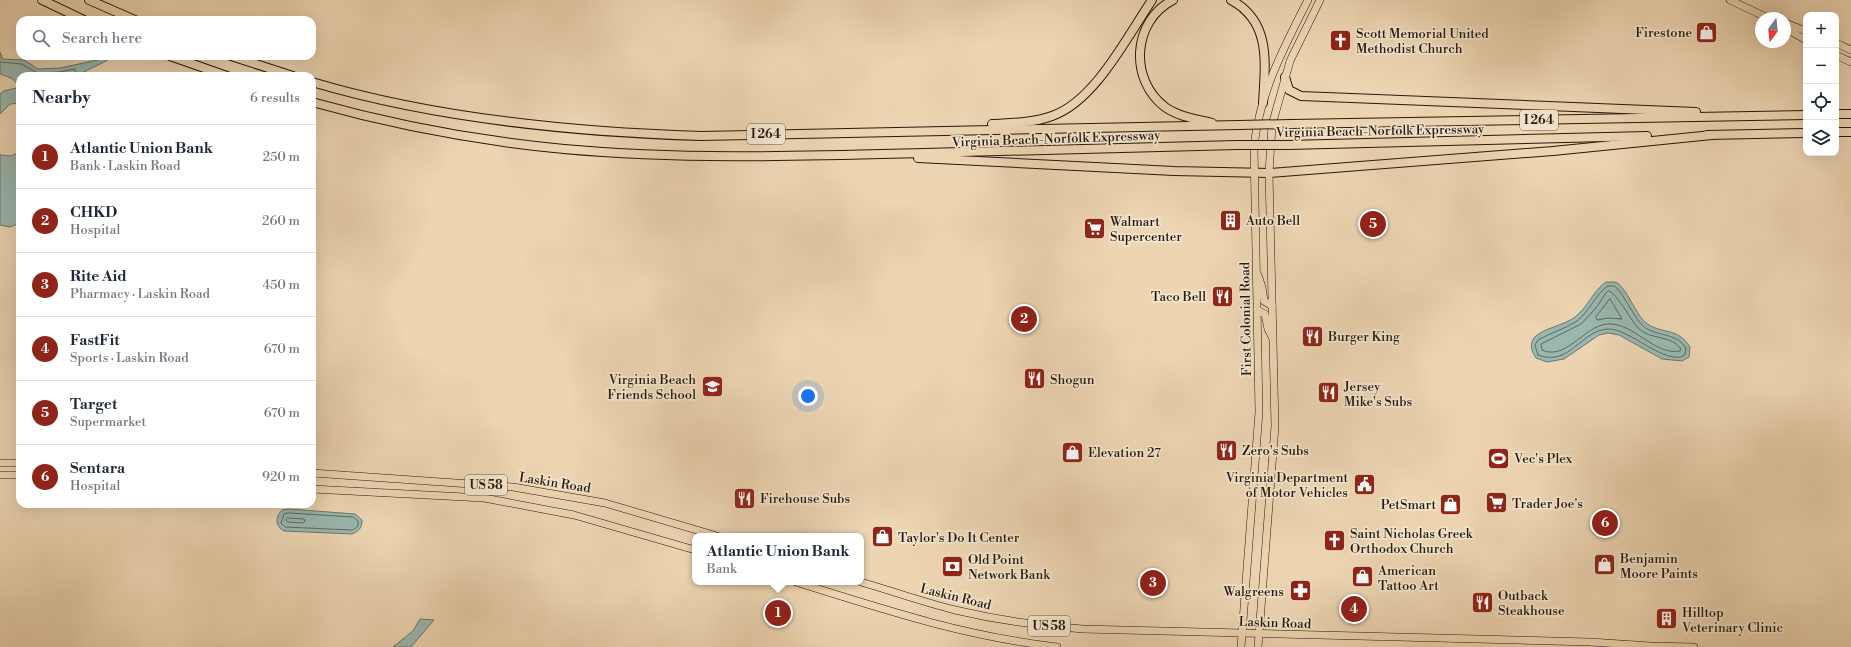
<!DOCTYPE html>
<meta charset="utf-8">
<style>
body{margin:0;font-family:"Libre Bodoni",serif;background:#f6f6f7;color:#1f2937}
.controls{position:absolute;right:12px;top:12px;display:grid;overflow:hidden;border-radius:8px;box-shadow:0 4px 16px #0002}
.controls button{width:36px;height:36px;display:grid;place-items:center;padding:0;border:0;border-bottom:1px solid #e0e1e3;background:#fff;color:#1f2937;font:20px sans-serif}
.compass{position:absolute;left:1755px;top:12px;width:36px;height:36px;border-radius:50%;background:#fff;box-shadow:0 4px 16px #0002;rotate:195deg}
.you{position:absolute;left:808px;top:396px;width:14px;height:14px;margin:-10px;border:3px solid #fff;border-radius:50%;background:#1a73e8;box-shadow:0 0 0 6px #1a73e833}
.badge{display:grid;place-items:center;width:26px;height:26px;border-radius:50%;background:#8f2418;color:#fff;font-size:13px;font-weight:700}
.pin{position:absolute;translate:-50% -50%;border:2px solid #fff;box-shadow:0 1px 4px #0006}
.popup{position:absolute;left:692px;top:533px;width:172px;height:52px;box-sizing:border-box;display:grid;place-content:center;border-radius:8px;background:#fff;filter:drop-shadow(0 1px 3px #0005);font-size:13px;white-space:nowrap;color:#747a83}
.popup b{font-size:15px;color:#1f2937}
.popup::after{content:'';position:absolute;left:50%;top:100%;margin-left:-8px;border:8px solid transparent;border-top-color:#fff}
.list{margin:0;padding:0;list-style:none}
h2{display:flex;justify-content:space-between;align-items:center;height:52px;margin:0;padding:0 16px;font-size:17px}
h2 small{font-size:13px;font-weight:400;color:#747a83}
.list li{display:grid;grid-template-columns:26px 1fr auto;gap:12px;align-items:center;box-sizing:border-box;height:64px;padding:0 16px;border-top:1px solid #e0e1e3}
.list b{display:block;font-size:15px;white-space:nowrap}
.list p{margin:0;font-size:13px;white-space:nowrap;color:#747a83}
.list em{font-size:13px;font-style:normal;color:#747a83}
.icon{flex:none;width:22px;height:22px;fill:none;stroke:currentColor;stroke-width:2;stroke-linecap:round;stroke-linejoin:round}
.map{position:relative;flex:none;width:1851px;height:647px;overflow:hidden}
.search{position:absolute;background:#fff;box-shadow:0 4px 16px #0002;left:16px;top:16px;width:300px;height:44px;display:flex;align-items:center;gap:10px;box-sizing:border-box;padding:0 14px;border-radius:12px;color:#747a83;font-size:15px}
.panel{position:absolute;background:#fff;box-shadow:0 4px 16px #0002;left:16px;top:72px;width:300px;height:436px;border-radius:12px}
.map>svg:first-child{display:block}
.water{fill:#99b8b0;stroke:#6b786f}
.lines{fill:none;stroke-linecap:round;stroke-linejoin:round}
.shore{stroke:#5f685f;stroke-width:1}
.major-casing{stroke:#25190e;stroke-width:8}
.highway-casing{stroke:#25190e;stroke-width:10}
.major{stroke:#edd5b2;stroke-width:7}
.highway{stroke:#edd5b2;stroke-width:8}
.highway-bridge-casing{stroke:#25190e;stroke-width:10;stroke-linecap:butt}
.highway-bridge{stroke:#edd5b2;stroke-width:8}
.labels{text-anchor:middle;stroke-width:3.5;stroke-linejoin:round;paint-order:stroke}
.shield{fill:#f3e4cd;stroke:#635647;stroke-width:1}
.shield-label{font-size:12px;font-weight:bold;fill:#25190e}
.poi-label{font-size:13px;fill:#25190e;stroke:#f3e4cd;text-anchor:start}
.street-label{font-size:13px;fill:#25190e;stroke:#f3e4cd}
</style>
<div class="map">
<svg width="1851" height="647" viewBox="0 0 1851 647">
<rect width="100%" height="100%" fill="#edd5b2"/>
<filter id="stains"><feTurbulence type="fractalNoise" baseFrequency=".005" numOctaves="4"/><feColorMatrix values="0 0 0 0 .2 0 0 0 0 .09 0 0 0 0 .02 0 0 0 .5 -.17"/></filter>
<radialGradient id="worn" r=".72"><stop offset=".6" stop-color="#630" stop-opacity="0"/><stop offset="1" stop-color="#630" stop-opacity=".3"/></radialGradient>
<g class="water">
<polygon points="0,52 3,59 24,60 38,69 60,68 116,56 76,76 20,76 20,86 11,78 0,74"/>
<polygon points="20,87 20,103 10,104 0,114 0,94 4,91"/>
<polygon points="20,152 20,223 10,227 0,225 0,154 1,155 11,156"/>
<path d="M1606,282C1608,282 1613,282 1615,282C1626,286 1635,313 1645,322C1660,335 1677,326 1690,347L1689,357L1682,361L1662,359L1619,335L1608,333L1599,335L1564,359L1547,362L1536,358C1532,352 1529,345 1534,338C1541,329 1565,325 1575,317C1588,307 1593,291 1606,282Z"/>
<path d="M289,509L355,514L362,520C362,528 359,531 352,534L284,531C275,526 275,517 282,510Z"/>
<polygon points="420,619 434,620 411,647 393,647 413,631"/>
</g>
<g class="lines">
<g class="shore">
<polyline points="0,62 22,64 37,73 60,72 74,69 76,71 75,76"/>
<path d="M1608,286C1610,286 1612,286 1614,286C1622,290 1634,318 1643,326C1656,337 1676,332 1686,348L1685,355C1667,367 1629,328 1608,329C1581,330 1570,367 1538,355L1535,345L1538,340C1550,333 1565,329 1577,321C1589,312 1597,292 1608,286Z"/>
<path d="M1609,291C1616,292 1632,322 1639,329C1651,340 1672,335 1681,349L1680,351C1654,356 1634,322 1607,324C1584,326 1566,361 1542,350L1541,344L1581,324L1596,308L1606,293Z"/>
<polygon points="1610,299 1622,319 1608,318 1597,320 1596,317"/>
<path d="M289,513L353,517L358,521C359,526 356,529 351,530L285,527L281,523L284,514Z"/>
<polygon points="288,518 304,519 305,521 303,523 288,522 286,520"/>
</g>
<defs>
<g id="major">
<polyline points="1730,0 1768,18"/>
<polyline points="1785,23 1806,31"/>
<polyline points="1785,28 1806,40"/>
<polyline points="1836,43 1851,50"/>
<polyline points="1836,55 1851,62"/>
<polyline points="1258,275 1262,287 1264,301 1272,306"/>
<polyline points="1257,310 1265,314 1268,329 1272,337"/>
<polyline points="0,463 20,463"/>
<polyline points="312,473 513,487 605,503 717,536"/>
<polyline points="0,475 20,475"/>
<polyline points="312,489 484,498 574,515 695,550"/>
<path d="M796,582C885,610 964,636 1057,647"/>
<path d="M861,582C892,591 923,602 955,610C997,620 1040,626 1083,629L1590,642L1651,646L1694,647"/>
<path d="M1241,647L1259,412L1254,146C1260,92 1284,47 1308,0"/>
<polyline points="1258,647 1275,426 1269,173 1272,125 1290,61 1320,0"/>
</g>
<g id="highway">
<polyline points="42,0 84,20"/>
<polyline points="89,0 135,20"/>
<path d="M1173,0C1132,21 1129,80 1165,107C1179,117 1196,119 1212,123"/>
<path d="M1231,0C1272,22 1265,64 1263,103"/>
<polyline points="170,56 227,76"/>
<polyline points="231,56 293,76"/>
<polyline points="1285,77 1289,90 1301,96 1696,112"/>
<path d="M312,82C436,119 572,132 701,136L1239,125"/>
<path d="M312,102C394,125 479,141 564,149C684,160 805,156 924,153C1029,150 1133,147 1237,145"/>
<polyline points="1836,114 1851,114"/>
<path d="M992,124C1012,123 1033,123 1052,116C1095,101 1127,37 1152,0"/>
<polyline points="1291,124 1806,115"/>
<polyline points="1836,132 1851,132"/>
<polyline points="1707,135 1806,133"/>
<polyline points="1288,145 1647,136"/>
<polyline points="918,158 1174,171 1269,173 1553,151 1712,135"/>
</g>
</defs>
<use href="#major" class="major-casing"/>
<use href="#highway" class="highway-casing"/>
<use href="#major" class="major"/>
<use href="#highway" class="highway"/>
<defs>
<g id="highway-bridge">
<polyline points="1239,125 1291,124"/>
<polyline points="1237,145 1288,145"/>
</g>
</defs>
<use href="#highway-bridge" class="highway-bridge-casing"/>
<use href="#highway-bridge" class="highway-bridge"/>
</g>
<defs>
<symbol id="shop-square" viewBox="-11 -11 22 22"><rect x="-9" y="-9" width="18" height="18" rx="4" fill="#8f2418" stroke="#f3e4cd"/><path d="M-5-2.5h2.3a2.7 3.5 0 0 1 5.4 0H5L5.5 6h-11ZM-1.5-2.5h3a1.5 2.3 0 0 0-3 0Z" fill="#fff"/></symbol>
<symbol id="church-square" viewBox="-11 -11 22 22"><rect x="-9" y="-9" width="18" height="18" rx="4" fill="#8f2418" stroke="#f3e4cd"/><path d="M-1.2-6h2.4v3.5h3.3v2.4h-3.3V6h-2.4V-.1h-3.3v-2.4h3.3Z" fill="#fff"/></symbol>
<symbol id="building-square" viewBox="-11 -11 22 22"><rect x="-9" y="-9" width="18" height="18" rx="4" fill="#8f2418" stroke="#f3e4cd"/><path d="M-4-6H4V6H1V3H-1V6H-4ZM-2.5-4.3h1.7v1.8h-1.7ZM.8-4.3h1.7v1.8H.8ZM-2.5-1h1.7V.8h-1.7ZM.8-1h1.7V.8H.8Z" fill="#fff"/></symbol>
<symbol id="supermarket-square" viewBox="-11 -11 22 22"><rect x="-9" y="-9" width="18" height="18" rx="4" fill="#8f2418" stroke="#f3e4cd"/><path d="M-6-5.5h2.5l.6 2H6L4.5 2H-2.5L-4.4-4H-6ZM-1.5 3.2a1.3 1.3 0 1 0 .1 0ZM3 3.2a1.3 1.3 0 1 0 .1 0Z" fill="#fff"/></symbol>
<symbol id="restaurant-square" viewBox="-11 -11 22 22"><rect x="-9" y="-9" width="18" height="18" rx="4" fill="#8f2418" stroke="#f3e4cd"/><path d="M-5-6h1v4h1v-4h1v4h1v-4h1v5L-1.5 .5V6h-2V.5L-5-1ZM5-6V6H3V1.5H1.5Q1.5-4 5-6Z" fill="#fff"/></symbol>
<symbol id="school-square" viewBox="-11 -11 22 22"><rect x="-9" y="-9" width="18" height="18" rx="4" fill="#8f2418" stroke="#f3e4cd"/><path d="M0-5L7-2L0 1L-7-2ZM-4 1L0 2.5L4 1V4Q0 6-4 4Z" fill="#fff"/></symbol>
<symbol id="stadium-square" viewBox="-11 -11 22 22"><rect x="-9" y="-9" width="18" height="18" rx="4" fill="#8f2418" stroke="#f3e4cd"/><path d="M0-5a6.5 5 0 1 0 0 10a6.5 5 0 1 0 0-10ZM-3.5-1.8h7v3.6h-7Z" fill="#fff"/></symbol>
<symbol id="civic-square" viewBox="-11 -11 22 22"><rect x="-9" y="-9" width="18" height="18" rx="4" fill="#8f2418" stroke="#f3e4cd"/><path d="M-.6-6.5H3V-4.5H.6V-3L4-1V1h2V6H-6V1h2V-1L-.6-3ZM-1.2 2.5V6h2.4V2.5Z" fill="#fff"/></symbol>
<symbol id="bank-square" viewBox="-11 -11 22 22"><rect x="-9" y="-9" width="18" height="18" rx="4" fill="#8f2418" stroke="#f3e4cd"/><path d="M-6-4H6V4H-6ZM0-2.3a2.3 2.3 0 1 0 0 4.6a2.3 2.3 0 1 0 0-4.6Z" fill="#fff"/></symbol>
<symbol id="pharmacy-square" viewBox="-11 -11 22 22"><rect x="-9" y="-9" width="18" height="18" rx="4" fill="#8f2418" stroke="#f3e4cd"/><path d="M-2-6h4v4h4v4h-4v4h-4v-4h-4v-4h4Z" fill="#fff"/></symbol>
</defs>
<g fill-rule="evenodd">
<use href="#shop-square" x="1694" y="20" width="25" height="25"/>
<use href="#church-square" x="1328" y="28" width="25" height="25"/>
<use href="#building-square" x="1218" y="208" width="25" height="25"/>
<use href="#supermarket-square" x="1082" y="216" width="25" height="25"/>
<use href="#restaurant-square" x="1210" y="284" width="25" height="25"/>
<use href="#restaurant-square" x="1300" y="324" width="25" height="25"/>
<use href="#restaurant-square" x="1022" y="366" width="25" height="25"/>
<use href="#school-square" x="700" y="374" width="25" height="25"/>
<use href="#restaurant-square" x="1316" y="380" width="25" height="25"/>
<use href="#restaurant-square" x="1214" y="438" width="25" height="25"/>
<use href="#shop-square" x="1060" y="440" width="25" height="25"/>
<use href="#stadium-square" x="1486" y="446" width="25" height="25"/>
<use href="#civic-square" x="1352" y="472" width="25" height="25"/>
<use href="#restaurant-square" x="732" y="486" width="25" height="25"/>
<use href="#supermarket-square" x="1484" y="490" width="25" height="25"/>
<use href="#shop-square" x="1438" y="492" width="25" height="25"/>
<use href="#shop-square" x="870" y="524" width="25" height="25"/>
<use href="#church-square" x="1322" y="528" width="25" height="25"/>
<use href="#shop-square" x="1592" y="552" width="25" height="25"/>
<use href="#bank-square" x="940" y="554" width="25" height="25"/>
<use href="#shop-square" x="1350" y="564" width="25" height="25"/>
<use href="#pharmacy-square" x="1288" y="578" width="25" height="25"/>
<use href="#restaurant-square" x="1470" y="590" width="25" height="25"/>
<use href="#building-square" x="1654" y="606" width="25" height="25"/>
</g>
<g class="labels">
<g class="shield">
<rect x="1520" y="110" width="38" height="20" rx="3"/>
<rect x="747" y="124" width="38" height="20" rx="3"/>
<rect x="465" y="475" width="42" height="20" rx="3"/>
<rect x="1028" y="616" width="42" height="20" rx="3"/>
</g>
<g class="shield-label">
<text x="1539" y="124">I 264</text>
<text x="766" y="138">I 264</text>
<text x="486" y="489">US 58</text>
<text x="1049" y="630">US 58</text>
</g>
<g class="poi-label">
<text x="1692" y="37" text-anchor="end">Firestone</text>
<text x="1356" y="38">Scott Memorial United<tspan x="1356" dy="15">Methodist Church</tspan></text>
<text x="1246" y="225">Auto Bell</text>
<text x="1110" y="226">Walmart<tspan x="1110" dy="15">Supercenter</tspan></text>
<text x="1206" y="301" text-anchor="end">Taco Bell</text>
<text x="1328" y="341">Burger King</text>
<text x="696" y="384" text-anchor="end">Virginia Beach<tspan x="696" dy="15">Friends School</tspan></text>
<text x="1050" y="384">Shogun</text>
<text x="1344" y="391">Jersey<tspan x="1344" dy="15">Mike's Subs</tspan></text>
<text x="1242" y="455">Zero's Subs</text>
<text x="1088" y="457">Elevation 27</text>
<text x="1514" y="463">Vec's Plex</text>
<text x="1348" y="482" text-anchor="end">Virginia Department<tspan x="1348" dy="15">of Motor Vehicles</tspan></text>
<text x="760" y="503">Firehouse Subs</text>
<text x="1512" y="508">Trader Joe's</text>
<text x="1436" y="509" text-anchor="end">PetSmart</text>
<text x="1350" y="538">Saint Nicholas Greek<tspan x="1350" dy="15">Orthodox Church</tspan></text>
<text x="898" y="542">Taylor's Do It Center</text>
<text x="1620" y="563">Benjamin<tspan x="1620" dy="15">Moore Paints</tspan></text>
<text x="968" y="564">Old Point<tspan x="968" dy="15">Network Bank</tspan></text>
<text x="1378" y="575">American<tspan x="1378" dy="15">Tattoo Art</tspan></text>
<text x="1284" y="596" text-anchor="end">Walgreens</text>
<text x="1498" y="600">Outback<tspan x="1498" dy="15">Steakhouse</tspan></text>
<text x="1682" y="617">Hilltop<tspan x="1682" dy="15">Veterinary Clinic</tspan></text>
</g>
<g class="street-label">
<text transform="translate(1380 130) rotate(-1)" y="5">Virginia Beach-Norfolk Expressway</text>
<text transform="translate(1056 138) rotate(-2)" y="5">Virginia Beach-Norfolk Expressway</text>
<text transform="translate(1245 319) rotate(-91)" y="5">First Colonial Road</text>
<text transform="translate(555 482) rotate(9)" y="5">Laskin Road</text>
<text transform="translate(956 596) rotate(14)" y="5">Laskin Road</text>
<text transform="translate(1275 622) rotate(2)" y="5">Laskin Road</text>
</g>
</g>
<rect width="100%" height="100%" filter="url(#stains)"/>
<rect width="100%" height="100%" fill="url(#worn)"/>
</svg>
<div class="controls">
<button>+</button>
<button>−</button>
<button><svg class="icon" aria-label="locate" viewBox="0 0 24 24"><circle cx="12" cy="12" r="6"/><path d="M12 2v4M12 18v4M2 12h4M18 12h4"/></svg></button>
<button><svg class="icon" aria-label="layers" viewBox="0 0 24 24"><path d="M12 4l9 5-9 5-9-5zM3 14l9 5 9-5"/></svg></button>
</div>
<svg class="compass" viewBox="-18 -18 36 36"><path d="M0-13l5 13h-10z" fill="#e53935"/><path d="M0 13l5-13h-10z" fill="#747a83"/></svg>
<div class="you"></div>
<div class="pin badge" style="left:778px;top:613px">1</div>
<div class="popup"><b>Atlantic Union Bank</b>Bank</div>
<div class="pin badge" style="left:1024px;top:319px">2</div>
<div class="pin badge" style="left:1153px;top:583px">3</div>
<div class="pin badge" style="left:1354px;top:609px">4</div>
<div class="pin badge" style="left:1373px;top:224px">5</div>
<div class="pin badge" style="left:1605px;top:523px">6</div>
<div class="search"><svg class="icon" aria-label="search" viewBox="0 0 24 24"><circle cx="10" cy="10" r="6"/><path d="M15 15l6 6"/></svg>Search here</div>
<section class="panel">
<h2>Nearby<small>6 results</small></h2>
<ul class="list">
<li><span class="badge">1</span><div><b>Atlantic Union Bank</b><p>Bank · Laskin Road</p></div><em>250 m</em></li>
<li><span class="badge">2</span><div><b>CHKD</b><p>Hospital</p></div><em>260 m</em></li>
<li><span class="badge">3</span><div><b>Rite Aid</b><p>Pharmacy · Laskin Road</p></div><em>450 m</em></li>
<li><span class="badge">4</span><div><b>FastFit</b><p>Sports · Laskin Road</p></div><em>670 m</em></li>
<li><span class="badge">5</span><div><b>Target</b><p>Supermarket</p></div><em>670 m</em></li>
<li><span class="badge">6</span><div><b>Sentara</b><p>Hospital</p></div><em>920 m</em></li>
</ul>
</section>
</div>
